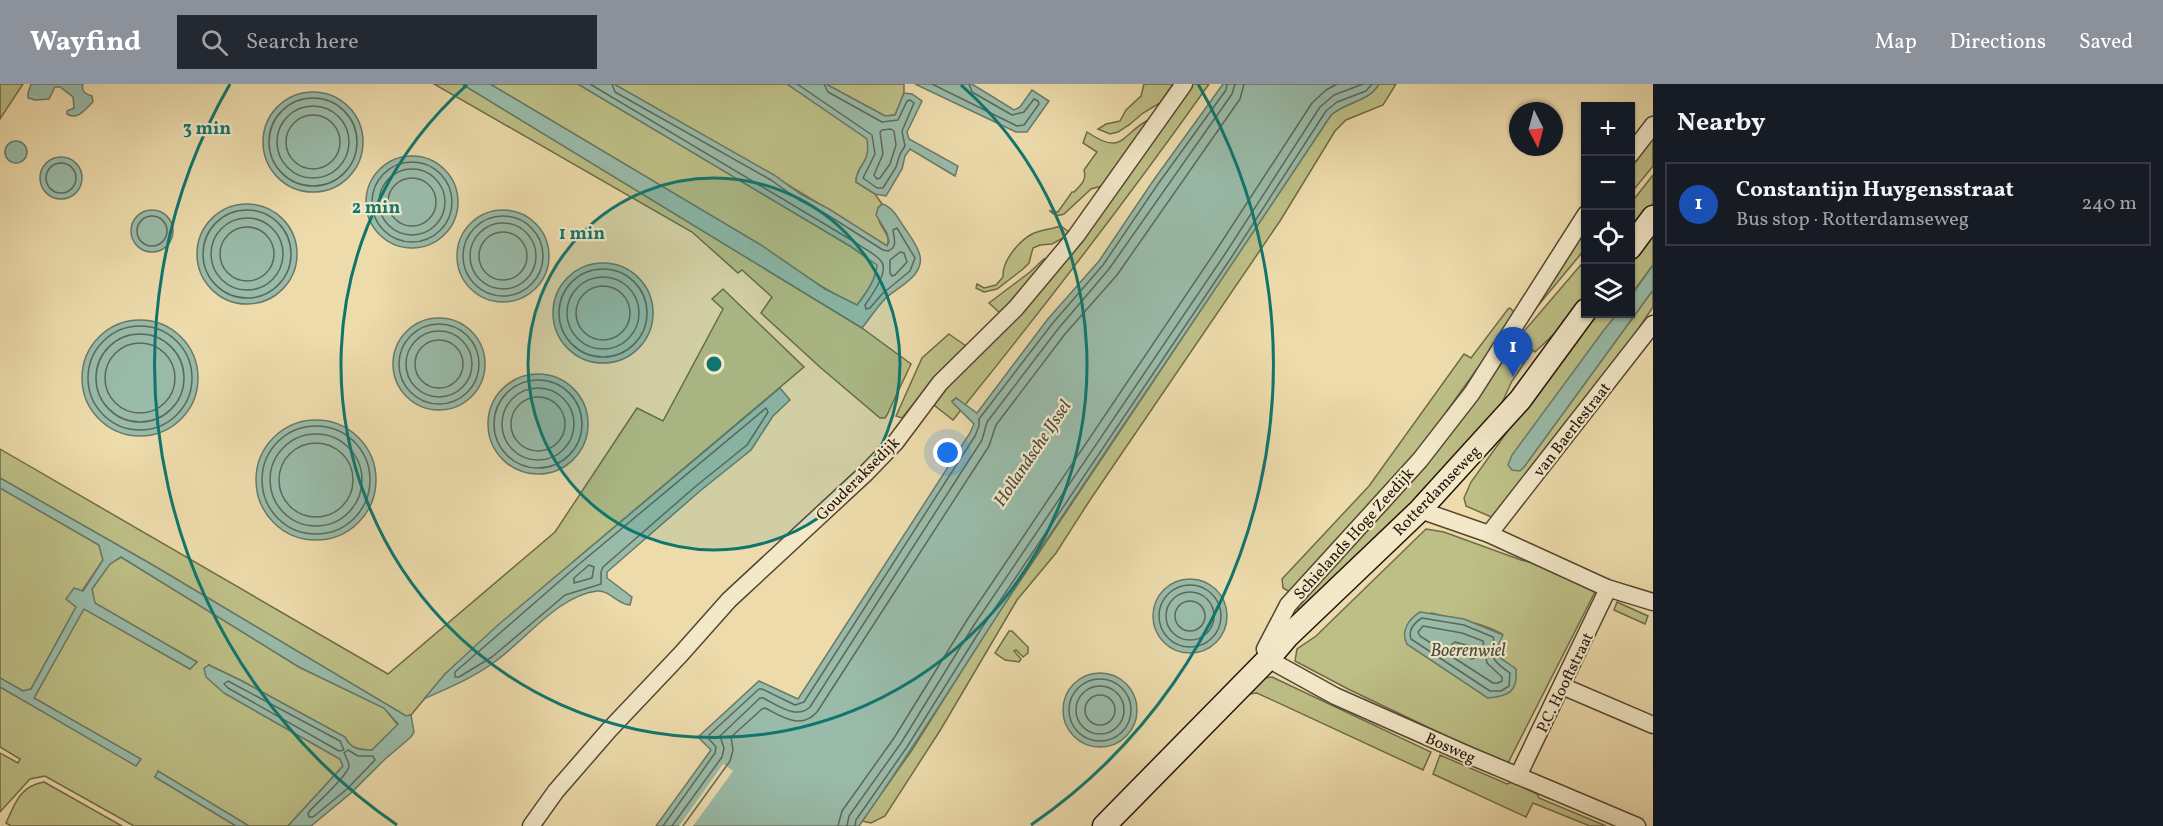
<!DOCTYPE html>
<meta charset="utf-8">
<style>
body{margin:0;font-family:Vollkorn,serif;background:#242831;color:#f1f3f6}
.controls{position:absolute;right:18px;top:18px;display:grid;overflow:hidden;border-radius:0px;box-shadow:0 2px 4px #0004}
.controls button{width:54px;height:54px;display:grid;place-items:center;padding:0;border:0;border-bottom:2px solid #363941;background:#171b24;color:#f1f3f6;font:30px sans-serif}
.compass{position:absolute;left:1509px;top:18px;width:54px;height:54px;border-radius:50%;background:#171b24;box-shadow:0 2px 4px #0004;rotate:174deg}
.you{position:absolute;left:948px;top:369px;width:21px;height:21px;margin:-15px;border:4px solid #fff;border-radius:50%;background:#1a73e8;box-shadow:0 0 0 9px #1a73e833}
.badge{display:grid;place-items:center;width:39px;height:39px;border-radius:50%;background:#8c9099;color:#fff;font-size:20px;font-weight:700}
.pin{position:absolute;translate:-50% -50px;filter:drop-shadow(0 2px 3px #0008)}
.pin::after{content:'';position:absolute;top:32px;width:21px;height:18px;background:inherit;clip-path:polygon(0 0,100% 0,50% 100%)}
.list{margin:0;padding:0;list-style:none}
h2{display:flex;justify-content:space-between;align-items:center;height:78px;margin:0;padding:0 24px;font-size:26px}
h2 small{font-size:20px;font-weight:400;color:#9ea1a6}
.list li{display:grid;grid-template-columns:39px 1fr auto;gap:18px;align-items:center;box-sizing:border-box;height:84px;margin:0 12px 12px;padding:0 12px;border:2px solid #363941;border-radius:0px}
.list b{display:block;font-size:22px;white-space:nowrap}
.list p{margin:0;font-size:20px;white-space:nowrap;color:#9ea1a6}
.list em{font-size:20px;font-style:normal;color:#9ea1a6}
.icon{flex:none;width:33px;height:33px;fill:none;stroke:currentColor;stroke-width:2;stroke-linecap:round;stroke-linejoin:round}
.map{position:relative;flex:none;width:1653px;height:742px;overflow:hidden}
header{display:flex;align-items:center;gap:36px;box-sizing:border-box;height:84px;padding:0 30px;background:#8c9099;color:#fff}
header strong{font-size:28px}
nav{display:flex;gap:33px;margin-inline-start:auto;font-size:21px}
.search{width:420px;height:54px;background:#242831;display:flex;align-items:center;gap:15px;box-sizing:border-box;padding:0 21px;border-radius:0px;color:#9ea1a6;font-size:22px}
main{display:flex}
aside{flex:1;background:#171b24}
.map>svg:first-child{display:block}
.green{fill:#bdbf86;stroke:#6f6a48;stroke-width:1.5;fill-rule:evenodd}
.water{fill:#99bba9;stroke:#697969;stroke-width:1.5}
.pier{fill:#eddbab}
.lines{fill:none;stroke-linecap:round;stroke-linejoin:round}
.shore{stroke:#5d685a;stroke-width:1.5}
.minor-casing{stroke:#544632;stroke-width:19}
.secondary-casing{stroke:#21150a;stroke-width:25}
.minor{stroke:#f3e8c8;stroke-width:16}
.secondary{stroke:#f3e8c8;stroke-width:22}
.ring{fill:none;stroke:#0f766e;stroke-width:3}
.labels{text-anchor:middle;stroke-width:4.5;stroke-linejoin:round;paint-order:stroke}
.street-label{font-size:16px;fill:#21150a;stroke:#f3e8c8}
.water-label{font-size:18px;font-style:italic;fill:#4b4f42;stroke:#f3e8c8}
.centre{fill:#0f766e;stroke:#f3e8c8;stroke-width:3}
.ring-label{font-size:18px;text-anchor:middle;font-weight:bold;fill:#0f766e;stroke:#f3e8c8;stroke-width:4.5;stroke-linejoin:round;paint-order:stroke}
</style>
<header>
<strong>Wayfind</strong>
<div class="search"><svg class="icon" aria-label="search" viewBox="0 0 24 24"><circle cx="10" cy="10" r="6"/><path d="M15 15l6 6"/></svg>Search here</div>
<nav><a>Map</a><a>Directions</a><a>Saved</a></nav>
</header>
<main>
<div class="map">
<svg width="1653" height="742" viewBox="0 0 1653 742">
<rect width="100%" height="100%" fill="#eddbab"/>
<filter id="stains"><feTurbulence type="fractalNoise" baseFrequency=".00333" numOctaves="4"/><feColorMatrix values="0 0 0 0 .2 0 0 0 0 .09 0 0 0 0 .02 0 0 0 .5 -.17"/></filter>
<radialGradient id="worn" r=".72"><stop offset=".6" stop-color="#630" stop-opacity="0"/><stop offset="1" stop-color="#630" stop-opacity=".3"/></radialGradient>
<g class="green">
<polygon points="0,0 23,0 0,35"/>
<polygon points="434,0 462,0 862,244 911,280 887,331 885,334 880,334 821,284 761,229 772,213 742,186 738,189 692,148"/>
<path d="M490,0H578L850,162L877,181C876,196 866,209 857,221C819,205 788,178 753,157C665,104 578,52 490,0Z"/>
<path d="M614,0H787L868,55C871,81 856,80 856,98L875,110L882,120L878,124C878,129 878,135 880,139C884,148 891,152 887,162C798,105 706,53 614,0Z"/>
<polygon points="826,0 904,0 904,9 895,31 885,32"/>
<polygon points="1144,0 1173,0 1160,19 1143,29 1129,41 1118,48 1110,50 1098,45 1106,40 1120,37 1126,26 1141,12"/>
<path d="M1193,0H1209C1131,110 1049,217 965,321L956,314L952,317L961,326L953,336L934,321L951,298L1076,163L1124,99Z"/>
<path d="M1379,0H1396L1383,21L1346,36L1335,47L1280,137L1090,416L1056,469L1017,516L941,645L885,732L871,739L862,737L912,666L986,548L1331,31C1347,17 1369,18 1379,0Z"/>
<path d="M1150,35L1102,102L1091,105L1064,130C1058,132 1054,132 1050,127L1058,128L1072,108H1074C1081,101 1087,96 1084,86L1097,68L1083,59L1087,48C1124,73 1120,50 1150,35Z"/>
<polygon points="1653,52 1653,82 1631,109 1631,83"/>
<polygon points="1653,91 1653,119 1631,149 1631,119"/>
<path d="M1061,142L1069,148L1063,154L1052,160L1040,161L1033,164L1029,179L1023,185L997,205L984,208L976,204L977,200L984,204L996,201L1003,193C1002,177 1018,158 1032,150C1040,146 1052,145 1061,142Z"/>
<polygon points="1585,145 1585,165 1536,224"/>
<polygon points="1653,145 1653,181 1630,212 1631,176"/>
<polygon points="1048,174 1000,229 989,219 1030,188 1044,175"/>
<path d="M1585,176C1585,186 1588,200 1585,210C1582,224 1547,257 1535,268L1533,266L1512,297L1499,325L1455,380L1300,527L1298,526V519L1314,504L1422,383L1502,273Z"/>
<polygon points="723,205 804,283 574,477 445,590 411,631 406,632 151,480 0,394 0,365 388,590 555,448 637,324 663,337 723,225 712,215"/>
<polygon points="1653,206 1653,223 1591,315 1496,435 1466,422 1464,414 1471,398 1592,230 1617,230 1513,371 1509,381 1524,383"/>
<polygon points="1510,224 1514,228 1487,271 1414,373 1290,508 1283,504 1282,495 1369,402 1464,270 1471,274 1508,225"/>
<polygon points="949,250 966,262 934,295 902,334 896,332 922,274"/>
<polygon points="0,404 99,461 103,476 82,507 67,515 76,523 31,605 23,607 0,594"/>
<path d="M1426,445L1444,448L1521,476L1554,484L1596,506L1507,681L1348,605L1295,577L1297,565L1316,552ZM1431,529C1455,535 1481,538 1502,550L1497,564L1499,573L1516,586L1488,614L1407,560Z"/>
<path d="M121,473L299,583L384,624L398,641L372,666C360,666 350,665 345,653L242,597L209,581L224,609L340,675L343,682L288,742H249L158,688L155,693L236,742H134L45,692L30,695L0,728V669L18,679L20,675L0,663V603L136,681L140,676L34,614L84,524L190,585L197,578L94,519L92,505L110,479Z"/>
<polygon points="1617,518 1648,532 1645,540 1614,526"/>
<polygon points="1009,547 1012,547 1028,563 1028,569 1023,573 1016,566 1014,567 1021,575 1019,578 1005,576 995,569"/>
<polygon points="1272,593 1431,668 1423,686 1257,609 1249,610 1265,594"/>
<polygon points="1440,671 1507,700 1512,698 1537,710 1539,714 1606,742 1590,742 1533,719 1526,733 1433,690"/>
<path d="M44,698L122,742H11L6,739C15,719 20,702 44,698Z"/>
</g>
<g class="water">
<path d="M31,0H83C81,7 85,10 92,12L93,18C85,25 78,37 67,30V27L74,24L73,13L60,3H55L49,15L35,16L28,14V9Z"/>
<path d="M462,0H490L761,161L825,205L857,221C866,210 876,196 877,181L850,162L578,0H614L774,91L802,111L829,125L887,162L889,158L887,149L876,131L878,124L882,120C893,123 898,134 904,143C910,152 918,162 920,172C924,192 898,203 886,214C877,223 870,234 862,244Z"/>
<path d="M787,0H826L885,32L895,31L904,9L912,10L922,17L907,48L909,55L958,82L955,92L910,65L905,72L902,85L886,112L875,110L856,98C856,81 871,81 867,55Z"/>
<polygon points="915,0 972,0 1014,26 1020,23 1032,6 1049,17 1027,48 1016,48"/>
<path d="M1223,0H1379C1369,18 1347,17 1331,31C1233,180 1132,327 1033,476C975,565 920,655 859,742H656L711,666L698,653L759,597L798,615L970,349L974,340L952,318L956,314L977,329L1047,236L1099,177L1153,97Z"/>
<circle cx="313" cy="58" r="50"/>
<circle cx="16" cy="68" r="11"/>
<circle cx="412" cy="118" r="46"/>
<circle cx="61" cy="94" r="21"/>
<circle cx="247" cy="170" r="50"/>
<circle cx="503" cy="172" r="46"/>
<circle cx="152" cy="147" r="21"/>
<circle cx="603" cy="229" r="50"/>
<polygon points="1653,181 1653,206 1524,383 1520,387 1512,386 1508,381 1512,371 1604,246 1617,230 1630,230 1631,212"/>
<circle cx="439" cy="280" r="46"/>
<circle cx="140" cy="294" r="58"/>
<circle cx="538" cy="340" r="50"/>
<path d="M780,304L790,316L773,332L751,366L700,407L607,488V494L632,513L630,521C618,521 610,506 597,507C557,512 525,557 493,579C471,595 448,604 424,615L445,590L498,541Z"/>
<circle cx="316" cy="396" r="60"/>
<path d="M0,394L151,480L406,632L411,631L414,648L411,653L384,676L351,709L311,742H288L343,682L340,675L224,609L206,593L204,584L209,581L242,597L345,653C350,665 360,666 372,666L398,640L384,624L299,583L121,473L110,480L92,505L95,519L197,578L190,585L84,525L34,614L141,675L136,682L0,603V594L23,607L31,605L76,523L66,515L74,504L83,507L103,476L99,461L0,404Z"/>
<circle cx="1190" cy="532" r="37"/>
<path d="M1420,528L1464,535L1503,551L1497,564L1499,573L1516,585C1518,608 1509,612 1488,614L1407,560C1400,547 1409,535 1420,528Z"/>
<circle cx="1100" cy="626" r="37"/>
<polygon points="158,687 249,742 236,742 155,693"/>
</g>
<polygon class="pier" points="723,680 733,687 693,742 679,742"/>
<g class="lines">
<g class="shore">
<path d="M590,0L853,157C861,163 875,169 881,177C890,187 871,212 865,221L866,225L870,224L882,210L910,187L915,174L897,144L893,146C894,155 898,163 888,167L883,166L826,130L799,116L771,96L615,8L612,0"/>
<polyline points="797,0 872,51 875,70 863,94 877,104 883,104 896,83 900,70 905,62 902,47 914,19 910,16 907,17 898,36 882,38 828,8 824,0"/>
<polyline points="932,0 1017,42 1024,41 1039,20 1038,17 1034,15 1024,28 1012,31 972,8 969,0"/>
<circle cx="313" cy="58" r="44"/>
<circle cx="313" cy="58" r="36"/>
<circle cx="313" cy="58" r="27"/>
<polygon points="891,45 894,47 896,61 890,80 880,94 877,95 874,91 883,70 880,48 882,46"/>
<circle cx="412" cy="118" r="40"/>
<circle cx="61" cy="94" r="15"/>
<circle cx="412" cy="118" r="33"/>
<circle cx="412" cy="118" r="24"/>
<circle cx="247" cy="170" r="44"/>
<circle cx="503" cy="172" r="40"/>
<circle cx="152" cy="147" r="15"/>
<circle cx="247" cy="170" r="36"/>
<circle cx="503" cy="172" r="33"/>
<circle cx="247" cy="170" r="27"/>
<circle cx="503" cy="172" r="24"/>
<polygon points="900,168 904,169 907,178 895,191 892,192 890,189 890,176"/>
<circle cx="603" cy="229" r="44"/>
<circle cx="603" cy="229" r="36"/>
<circle cx="603" cy="229" r="27"/>
<circle cx="439" cy="280" r="40"/>
<circle cx="140" cy="294" r="52"/>
<circle cx="439" cy="280" r="33"/>
<circle cx="140" cy="294" r="44"/>
<circle cx="439" cy="280" r="24"/>
<circle cx="140" cy="294" r="35"/>
<circle cx="538" cy="340" r="44"/>
<circle cx="538" cy="340" r="36"/>
<circle cx="538" cy="340" r="27"/>
<polygon points="766,324 768,328 747,361 696,402 603,483 601,488 601,500 565,511 492,573 459,593 455,593 455,588 578,481"/>
<circle cx="316" cy="396" r="54"/>
<circle cx="316" cy="396" r="46"/>
<circle cx="316" cy="396" r="37"/>
<polygon points="589,481 594,483 592,494 574,499 574,494"/>
<circle cx="1190" cy="532" r="31"/>
<circle cx="1190" cy="532" r="24"/>
<circle cx="1190" cy="532" r="15"/>
<path d="M1422,534L1464,541L1493,553L1494,556C1486,572 1498,581 1510,589L1509,602L1501,607H1490L1411,555C1408,546 1414,539 1422,534Z"/>
<polygon points="1423,542 1462,549 1483,557 1487,579 1502,593 1502,597 1498,599 1493,599 1420,552 1418,548"/>
<polygon points="1455,558 1473,563 1475,574 1471,575 1453,563 1452,560"/>
<circle cx="1100" cy="626" r="31"/>
<polygon points="228,597 340,657 344,666 339,667 228,604 224,600"/>
<circle cx="1100" cy="626" r="24"/>
<circle cx="1100" cy="626" r="15"/>
<path d="M348,666L358,672H373L375,676L347,705L313,733H309L308,729C315,720 348,692 349,682C349,678 346,673 344,669Z"/>
<polyline points="663,742 715,669 716,663 709,655 709,651 759,605 762,605 795,621 804,618 975,352 979,342 979,335 1052,240 1103,181 1158,100 1226,6 1227,0"/>
<path d="M672,742L722,673L724,664L720,652L760,614H763C778,621 796,636 810,623L982,356L987,338L1058,245L1109,185L1232,10L1235,0"/>
<path d="M683,742L730,677L733,666L731,653L762,625L765,624C783,633 801,646 817,628L989,362L996,341L1065,250L1117,191L1240,15L1244,0"/>
<polyline points="838,742 842,727 894,654 967,536 1217,165 1312,19 1326,6 1337,0"/>
<polyline points="847,742 849,732 901,659 974,541 1225,170 1320,23 1334,11 1363,0"/>
<polyline points="855,742 856,736 907,663 981,545 1231,174 1326,27 1337,18 1366,7 1372,0"/>
</g>
<defs>
<g id="minor">
<polyline points="1630,71 1653,41"/>
<polyline points="1586,130 1472,309 1420,376 1288,521 1265,565 1277,580 1335,612 1466,670 1637,742"/>
<polyline points="1420,426 1489,450 1607,504 1653,518"/>
<polyline points="1489,450 1653,240"/>
<polyline points="1562,602 1653,641"/>
<polyline points="1518,692 1605,511 1607,504"/>
<polyline points="531,742 556,707 609,646 681,570 729,516 866,389 895,359 940,299 1016,224 1076,152 1184,0"/>
</g>
<g id="secondary">
<polyline points="1630,164 1653,133"/>
<polyline points="1104,742 1271,572 1288,552 1420,426 1469,372 1520,316 1586,226"/>
</g>
</defs>
<use href="#minor" class="minor-casing"/>
<use href="#secondary" class="secondary-casing"/>
<use href="#minor" class="minor"/>
<use href="#secondary" class="secondary"/>
</g>
<circle cx="714" cy="280" r="186" fill="#0f766e" fill-opacity=".12"/>
<g class="ring">
<circle cx="714" cy="280" r="186"/>
<path d="M961 1A373 373 0 1 1 467 1"/>
<path d="M397 741A559 559 0 0 1 230 0M1198 0A559 559 0 0 1 1031 741"/>
</g>
<g class="labels">
<g class="street-label">
<text transform="translate(1571 345) rotate(-52)" y="6">van Baerlestraat</text>
<text transform="translate(857 394) rotate(-45)" y="6">Gouderaksedijk</text>
<text transform="translate(1436 406) rotate(-46)" y="6">Rotterdamseweg</text>
<text transform="translate(1353 449) rotate(-48)" y="6">Schielands Hoge Zeedijk</text>
<text transform="translate(1564 598) rotate(-64)" y="6">P.C. Hooftstraat</text>
<text transform="translate(1451 663) rotate(24)" y="6">Bosweg</text>
</g>
<g class="water-label">
<text transform="translate(1032 369) rotate(-56)" y="6">Hollandsche IJssel</text>
<text x="1468" y="572">Boerenwiel</text>
</g>
</g>
<circle cx="714" cy="280" r="9" class="centre"/>
<g class="ring-label">
<text x="207" y="50">3 min</text>
<text x="376" y="129">2 min</text>
<text x="582" y="155">1 min</text>
</g>
<rect width="100%" height="100%" filter="url(#stains)"/>
<rect width="100%" height="100%" fill="url(#worn)"/>
</svg>
<div class="controls">
<button>+</button>
<button>−</button>
<button><svg class="icon" aria-label="locate" viewBox="0 0 24 24"><circle cx="12" cy="12" r="6"/><path d="M12 2v4M12 18v4M2 12h4M18 12h4"/></svg></button>
<button><svg class="icon" aria-label="layers" viewBox="0 0 24 24"><path d="M12 4l9 5-9 5-9-5zM3 14l9 5 9-5"/></svg></button>
</div>
<svg class="compass" viewBox="-18 -18 36 36"><path d="M0-13l5 13h-10z" fill="#e53935"/><path d="M0 13l5-13h-10z" fill="#9ea1a6"/></svg>
<div class="you"></div>
<div class="pin badge" style="left:1513px;top:293px;background:#1a4fb4">1</div>
</div>
<aside>
<h2>Nearby<small></small></h2>
<ul class="list">
<li><span class="badge" style="background:#1a4fb4">1</span><div><b>Constantijn Huygensstraat</b><p>Bus stop · Rotterdamseweg</p></div><em>240 m</em></li>
</ul>
</aside>
</main>
